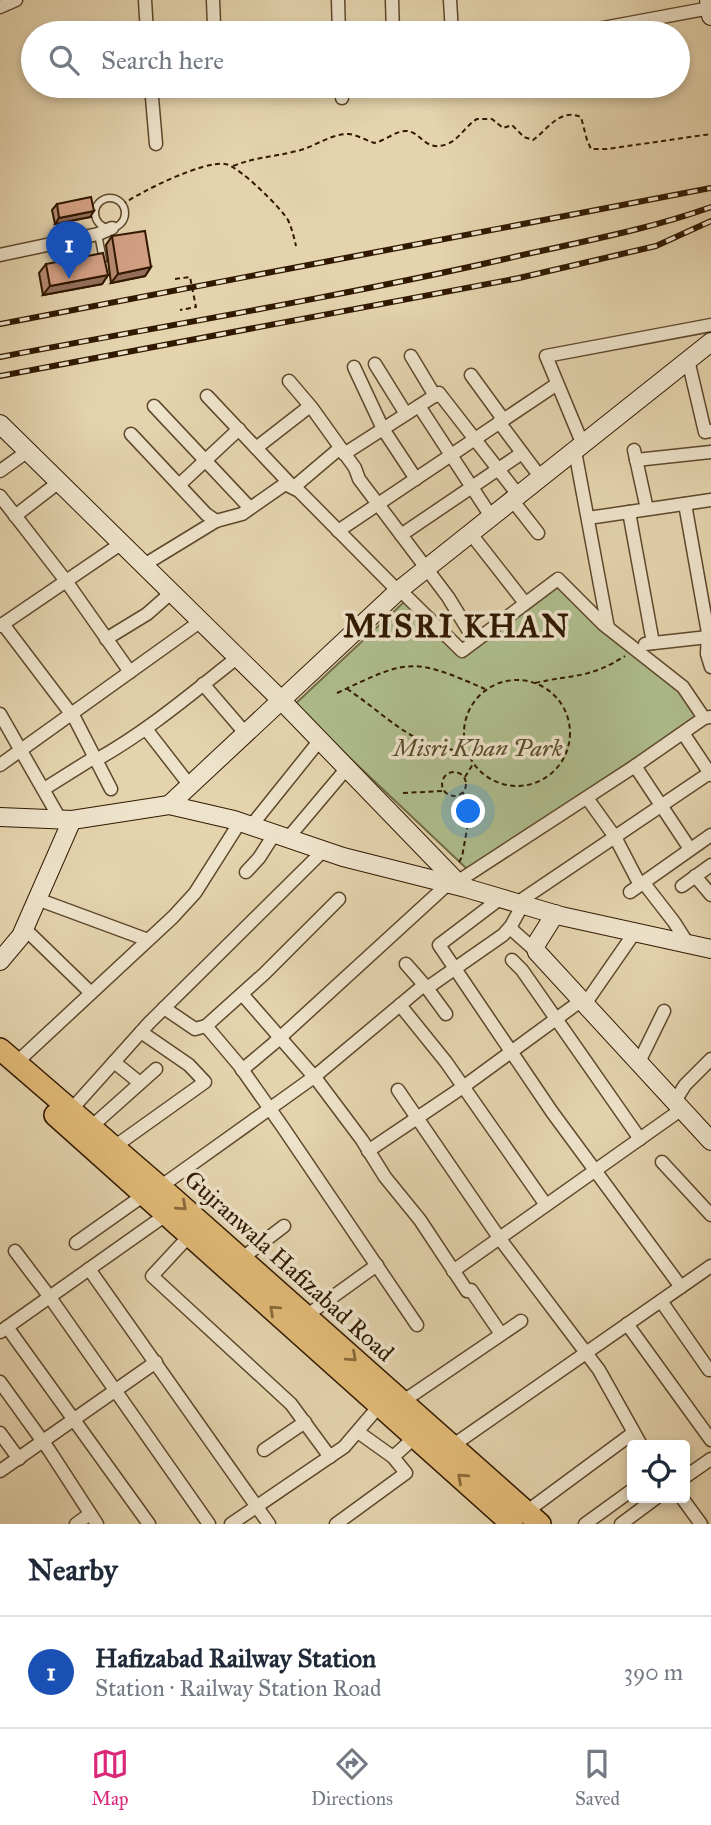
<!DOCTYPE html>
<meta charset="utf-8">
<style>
body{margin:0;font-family:"IM FELL Great Primer",serif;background:#f2f2f3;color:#1f2937}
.controls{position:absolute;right:21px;bottom:21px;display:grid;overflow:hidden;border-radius:7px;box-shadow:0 4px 10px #0003}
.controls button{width:63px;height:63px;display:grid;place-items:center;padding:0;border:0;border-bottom:2px solid #e0e1e3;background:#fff;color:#1f2937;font:35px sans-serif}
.you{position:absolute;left:469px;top:812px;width:24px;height:24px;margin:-18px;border:5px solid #fff;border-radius:50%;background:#1a73e8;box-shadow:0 0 0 10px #1a73e833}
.badge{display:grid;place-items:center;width:46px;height:46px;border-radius:50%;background:#db2777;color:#fff;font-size:23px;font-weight:700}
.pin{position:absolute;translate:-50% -58px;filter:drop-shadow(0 2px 4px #0008)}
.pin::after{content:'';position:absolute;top:37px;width:24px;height:21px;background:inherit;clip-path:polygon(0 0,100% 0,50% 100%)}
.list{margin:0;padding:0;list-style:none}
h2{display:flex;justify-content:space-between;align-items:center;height:91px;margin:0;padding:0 28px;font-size:30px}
h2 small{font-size:23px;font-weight:400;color:#747a83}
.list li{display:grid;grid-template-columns:46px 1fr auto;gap:21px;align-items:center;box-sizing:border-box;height:112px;padding:0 28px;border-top:2px solid #e0e1e3}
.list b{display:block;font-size:26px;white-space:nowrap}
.list p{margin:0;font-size:23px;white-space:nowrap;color:#747a83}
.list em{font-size:23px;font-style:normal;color:#747a83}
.icon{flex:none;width:38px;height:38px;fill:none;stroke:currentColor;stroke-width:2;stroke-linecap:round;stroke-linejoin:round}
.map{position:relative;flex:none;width:711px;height:1524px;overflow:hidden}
.search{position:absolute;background:#fff;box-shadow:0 4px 10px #0003;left:21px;right:21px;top:21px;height:77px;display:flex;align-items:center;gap:18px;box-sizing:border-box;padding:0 24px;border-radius:38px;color:#747a83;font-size:26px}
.sheet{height:203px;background:#fff}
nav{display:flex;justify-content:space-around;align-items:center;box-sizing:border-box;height:98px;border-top:2px solid #e0e1e3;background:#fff;font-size:19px;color:#747a83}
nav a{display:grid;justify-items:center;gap:4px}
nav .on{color:#db2777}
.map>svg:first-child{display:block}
.green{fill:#afbe8e;stroke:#706c47;stroke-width:2}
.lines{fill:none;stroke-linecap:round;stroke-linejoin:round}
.lane-casing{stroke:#5e482b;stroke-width:9}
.street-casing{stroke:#5e482b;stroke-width:15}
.secondary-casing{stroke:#311900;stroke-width:20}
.primary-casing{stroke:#311900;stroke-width:24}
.path{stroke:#311900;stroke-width:2;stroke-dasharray:5 3.5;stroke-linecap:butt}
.lane{stroke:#ede2ca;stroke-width:6}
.street{stroke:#ede2ca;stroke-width:12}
.secondary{stroke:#ede2ca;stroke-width:18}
.primary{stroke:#e2ba76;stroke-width:21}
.rail-casing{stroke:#311900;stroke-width:6}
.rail{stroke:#ede2ca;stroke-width:3.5;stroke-dasharray:10;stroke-linecap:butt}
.path-bridge{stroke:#311900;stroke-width:2;stroke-dasharray:5 3.5;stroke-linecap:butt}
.wall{fill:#b68a72;stroke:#311900;stroke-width:2}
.shaded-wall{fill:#94705c;stroke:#311900;stroke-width:2}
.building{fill:#d4a084;stroke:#311900;stroke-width:2}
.oneway{stroke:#8a6a3b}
.labels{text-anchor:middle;stroke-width:7;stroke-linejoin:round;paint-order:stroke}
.park-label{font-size:24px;font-style:italic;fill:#574b2b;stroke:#ede2ca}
.street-label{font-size:24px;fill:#311900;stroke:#ede2ca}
.district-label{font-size:32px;font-weight:bold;letter-spacing:2px;fill:#311900;stroke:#ede2ca}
</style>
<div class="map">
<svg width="711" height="1524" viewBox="0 0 711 1524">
<rect width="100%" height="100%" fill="#e4d3ad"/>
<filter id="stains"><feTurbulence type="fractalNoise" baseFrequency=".00286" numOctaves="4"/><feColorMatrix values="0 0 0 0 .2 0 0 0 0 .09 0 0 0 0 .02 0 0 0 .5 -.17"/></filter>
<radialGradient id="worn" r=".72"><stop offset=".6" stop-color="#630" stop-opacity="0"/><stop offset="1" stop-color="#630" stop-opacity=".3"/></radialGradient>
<polygon class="green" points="558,584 675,685 698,717 467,869 294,705 405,601 462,654"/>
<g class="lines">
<defs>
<g id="lane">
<circle cx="110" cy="213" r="15"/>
<polyline points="98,234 103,260"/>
</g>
<g id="street">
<polyline points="145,0 147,33"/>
<polyline points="213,0 214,26"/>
<polyline points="338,0 339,33"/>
<polyline points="392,0 393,33"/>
<polyline points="450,0 452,33"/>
<polyline points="0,7 16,0"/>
<polyline points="576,33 710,8"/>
<polyline points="151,86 156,144"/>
<polyline points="342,86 342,98"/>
<polyline points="0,255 98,234 112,228"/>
<polyline points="411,356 435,396"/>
<polyline points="688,360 705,432 711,431"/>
<polyline points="375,364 406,414"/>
<polyline points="354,367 383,429 416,479"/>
<polyline points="471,375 503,419"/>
<polyline points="289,381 312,408 355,468 359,479 448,597 475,641"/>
<polyline points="207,396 292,486"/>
<polyline points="154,406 250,508"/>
<polyline points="419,406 492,518"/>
<polyline points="499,422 541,478"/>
<polyline points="131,434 206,514 216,521"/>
<polyline points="583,445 546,356 711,325"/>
<polyline points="256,448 310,406"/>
<polyline points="634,450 647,509"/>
<polyline points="575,451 608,628"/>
<polyline points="344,454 439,393 519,496"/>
<polyline points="636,460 711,452"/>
<polyline points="0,471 28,451"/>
<polyline points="179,485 239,429"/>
<polyline points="294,487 340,448"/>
<polyline points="0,496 66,581 130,672"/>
<polyline points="513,501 538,533"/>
<polyline points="685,504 708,633 707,654 711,667"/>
<polyline points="629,512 653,643"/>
<polyline points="15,516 59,482"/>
<polyline points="588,518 711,500"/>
<polyline points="338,531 557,384"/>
<polyline points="471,534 525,603"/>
<polyline points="401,535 522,453"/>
<polyline points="144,565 216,521 242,514 285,484 299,491 398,591"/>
<polyline points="400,590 462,651 558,579 603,624 683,687 704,718"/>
<polyline points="3,624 75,719 111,789"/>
<polyline points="0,626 122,543"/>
<polyline points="106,639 147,614 172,592"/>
<polyline points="645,644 708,637"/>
<polyline points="203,684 246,734"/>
<polyline points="0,714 60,819"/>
<polyline points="146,729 191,787"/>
<polyline points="683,733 711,775"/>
<path d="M96,760C148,731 192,693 238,657"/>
<polyline points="0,765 201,621"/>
<polyline points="635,766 690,849"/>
<polyline points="44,789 95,757"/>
<polyline points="587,798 615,837 640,885"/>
<polyline points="251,826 320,740"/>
<polyline points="288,838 347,768"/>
<polyline points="246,872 259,858 275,833"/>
<polyline points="695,876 711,895"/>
<polyline points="457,882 635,766 704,718 711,717"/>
<polyline points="643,882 674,922 688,944"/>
<polyline points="682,886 711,865"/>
<polyline points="630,892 711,835"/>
<polyline points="501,898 439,945 552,1112 681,1287"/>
<polyline points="37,899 148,940"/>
<polyline points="517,903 711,772"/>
<polyline points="24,928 91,993"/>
<polyline points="510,928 537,952"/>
<polyline points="512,960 522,970 640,1139"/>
<polyline points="406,964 427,988 446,1014"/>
<polyline points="427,988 503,935 511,926 523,904"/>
<polyline points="242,994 317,1080 362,1140 385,1177 420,1220 467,1291 471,1290 501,1334"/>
<polyline points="585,1004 635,932"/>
<polyline points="400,1005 446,1062 546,1205"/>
<polyline points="164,1008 195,1029 206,1026 264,974 339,899"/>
<polyline points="206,1026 239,1065 282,1126 417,1325"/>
<polyline points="114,1062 140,1083"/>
<polyline points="639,1062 664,1011"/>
<polyline points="16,1063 173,917 195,893 240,822"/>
<polyline points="242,1070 273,1044 449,883"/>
<polyline points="398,1090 500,1239 599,1370 641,1445"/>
<polyline points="675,1101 685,1085 711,1059"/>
<polyline points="71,1110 149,1023 324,850"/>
<polyline points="91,1127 156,1069"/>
<polyline points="114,1147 205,1082 189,1065 141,1032"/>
<polyline points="368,1151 463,1087 582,1000"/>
<polyline points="662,1162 711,1215"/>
<polyline points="160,1187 314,1077 424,985"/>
<polyline points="190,1235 152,1276 291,1404 330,1457"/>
<polyline points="76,1243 144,1195"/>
<polyline points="15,1251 49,1296 209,1524"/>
<polyline points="241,1259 284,1226"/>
<polyline points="89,1269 269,1524"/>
<polyline points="453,1271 682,1109"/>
<polyline points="661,1301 709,1370"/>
<polyline points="306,1316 377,1265"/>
<polyline points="627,1324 711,1440"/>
<polyline points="7,1327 149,1524"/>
<polyline points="0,1332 167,1214"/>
<polyline points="0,1382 49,1450 97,1524"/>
<polyline points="402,1402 521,1321"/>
<polyline points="0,1433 19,1459"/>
<polyline points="452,1446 711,1266"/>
<polyline points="264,1450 305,1422"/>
<polyline points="393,1457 415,1437"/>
<polyline points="0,1471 156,1362"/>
<polyline points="685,1477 711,1459"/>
<polyline points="682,1498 701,1524"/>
<polyline points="526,1512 633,1433"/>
<polyline points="76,1524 90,1514"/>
<polyline points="231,1524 344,1447 380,1405"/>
<polyline points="336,1524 406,1473 393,1457 358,1432"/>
<polyline points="585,1524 632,1490"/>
<polyline points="621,1524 656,1498"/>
</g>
<g id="secondary">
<polyline points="709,0 711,16"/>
<polyline points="0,424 280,699 460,885"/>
<polyline points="169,805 398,591 711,342"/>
<polyline points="0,817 72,820 169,805 234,820 343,857 466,888 561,916 711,949"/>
<polyline points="555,914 535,946 537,952 711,1141"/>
<polyline points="0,961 21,936 72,820"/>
</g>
<g id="primary">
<polyline points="0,1049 174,1199 540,1524"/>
<polyline points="55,1115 512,1524"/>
</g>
</defs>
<use href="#lane" class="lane-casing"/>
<use href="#street" class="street-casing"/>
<use href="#secondary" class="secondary-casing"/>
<use href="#primary" class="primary-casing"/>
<g class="path">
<path d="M233,166C256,157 273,157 297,151C315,147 329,134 349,134C357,135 366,140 374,143C385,141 395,131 406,131C421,131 425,153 447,144C459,140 466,125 477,119H492L503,128L512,125L524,137L533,140C548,129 560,108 581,117L587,140L591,149H607L711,134"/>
<path d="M122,205C139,192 205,160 225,164C239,166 281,208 288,220C292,229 294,237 296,246"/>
<circle cx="517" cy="733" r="53"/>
<path d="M535,683C574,674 589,679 625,656"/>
<path d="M347,689C382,711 421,756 466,749"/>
<path d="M337,693C409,659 412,657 485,689"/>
<circle cx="454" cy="784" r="12"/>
<polyline points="465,777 473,764"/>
<polyline points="403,793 443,791"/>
<polyline points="459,862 462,857 469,818 463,792"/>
</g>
<use href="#lane" class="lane"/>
<use href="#street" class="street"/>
<use href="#secondary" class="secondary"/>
<use href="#primary" class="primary"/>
<defs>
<g id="rail">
<polyline points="0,324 711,188"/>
<path d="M0,357C169,325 338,297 505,259C574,243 644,231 711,207"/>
<polyline points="0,376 519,278 656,246 711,221"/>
</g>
</defs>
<use href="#rail" class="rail-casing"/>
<use href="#rail" class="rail"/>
<polyline class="path-bridge" points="175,279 190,277 196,307 180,310"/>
</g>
<g class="wall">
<polygon points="57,204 90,217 55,224 52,210"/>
<polygon points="112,236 151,267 145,276 111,283 106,245"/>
<polygon points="46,264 108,275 102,284 43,295 39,273"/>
</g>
<g class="shaded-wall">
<polygon points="94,211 90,217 55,224 59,218"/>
<polygon points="151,267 145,276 111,283 118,274"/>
<polygon points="108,275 102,284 43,295 50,286"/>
</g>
<g class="building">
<polygon points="91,197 94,211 59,218 57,204"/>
<polygon points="145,231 151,267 118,274 112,236"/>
<polygon points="103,253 108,275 50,286 46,264"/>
</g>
<defs><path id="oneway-chevron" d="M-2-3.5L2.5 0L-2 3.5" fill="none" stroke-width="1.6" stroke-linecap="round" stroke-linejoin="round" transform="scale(1.75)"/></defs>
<g class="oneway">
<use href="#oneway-chevron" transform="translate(182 1206) rotate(42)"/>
<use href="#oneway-chevron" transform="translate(274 1310) rotate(-138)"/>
<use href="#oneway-chevron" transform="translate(352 1357) rotate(42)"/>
<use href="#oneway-chevron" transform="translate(462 1478) rotate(-138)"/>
</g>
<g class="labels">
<g class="park-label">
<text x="478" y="756">Misri Khan Park</text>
</g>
<g class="street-label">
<text transform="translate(289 1266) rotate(42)" y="8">Gujranwala Hafizabad Road</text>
</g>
<g class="district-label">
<text x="457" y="637">MISRI KHAN</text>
</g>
</g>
<rect width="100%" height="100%" filter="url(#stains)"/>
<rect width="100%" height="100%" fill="url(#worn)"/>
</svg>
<div class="controls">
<button><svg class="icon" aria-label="locate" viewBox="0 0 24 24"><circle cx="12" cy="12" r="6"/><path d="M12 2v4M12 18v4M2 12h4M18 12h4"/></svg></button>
</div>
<div class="you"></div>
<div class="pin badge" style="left:69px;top:279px;background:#1a4fb4">1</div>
<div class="search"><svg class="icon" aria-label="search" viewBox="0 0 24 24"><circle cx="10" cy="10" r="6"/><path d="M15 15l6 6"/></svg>Search here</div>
</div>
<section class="sheet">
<h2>Nearby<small></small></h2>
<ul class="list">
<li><span class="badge" style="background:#1a4fb4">1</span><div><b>Hafizabad Railway Station</b><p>Station · Railway Station Road</p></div><em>390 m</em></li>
</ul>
</section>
<nav>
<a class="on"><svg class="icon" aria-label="map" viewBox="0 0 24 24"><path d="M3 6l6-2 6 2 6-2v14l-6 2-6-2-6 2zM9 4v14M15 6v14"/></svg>Map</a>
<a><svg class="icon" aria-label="directions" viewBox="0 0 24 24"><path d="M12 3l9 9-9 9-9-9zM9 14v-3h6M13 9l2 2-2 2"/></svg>Directions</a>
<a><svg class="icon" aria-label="saved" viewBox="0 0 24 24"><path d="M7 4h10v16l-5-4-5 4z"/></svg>Saved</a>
</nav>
